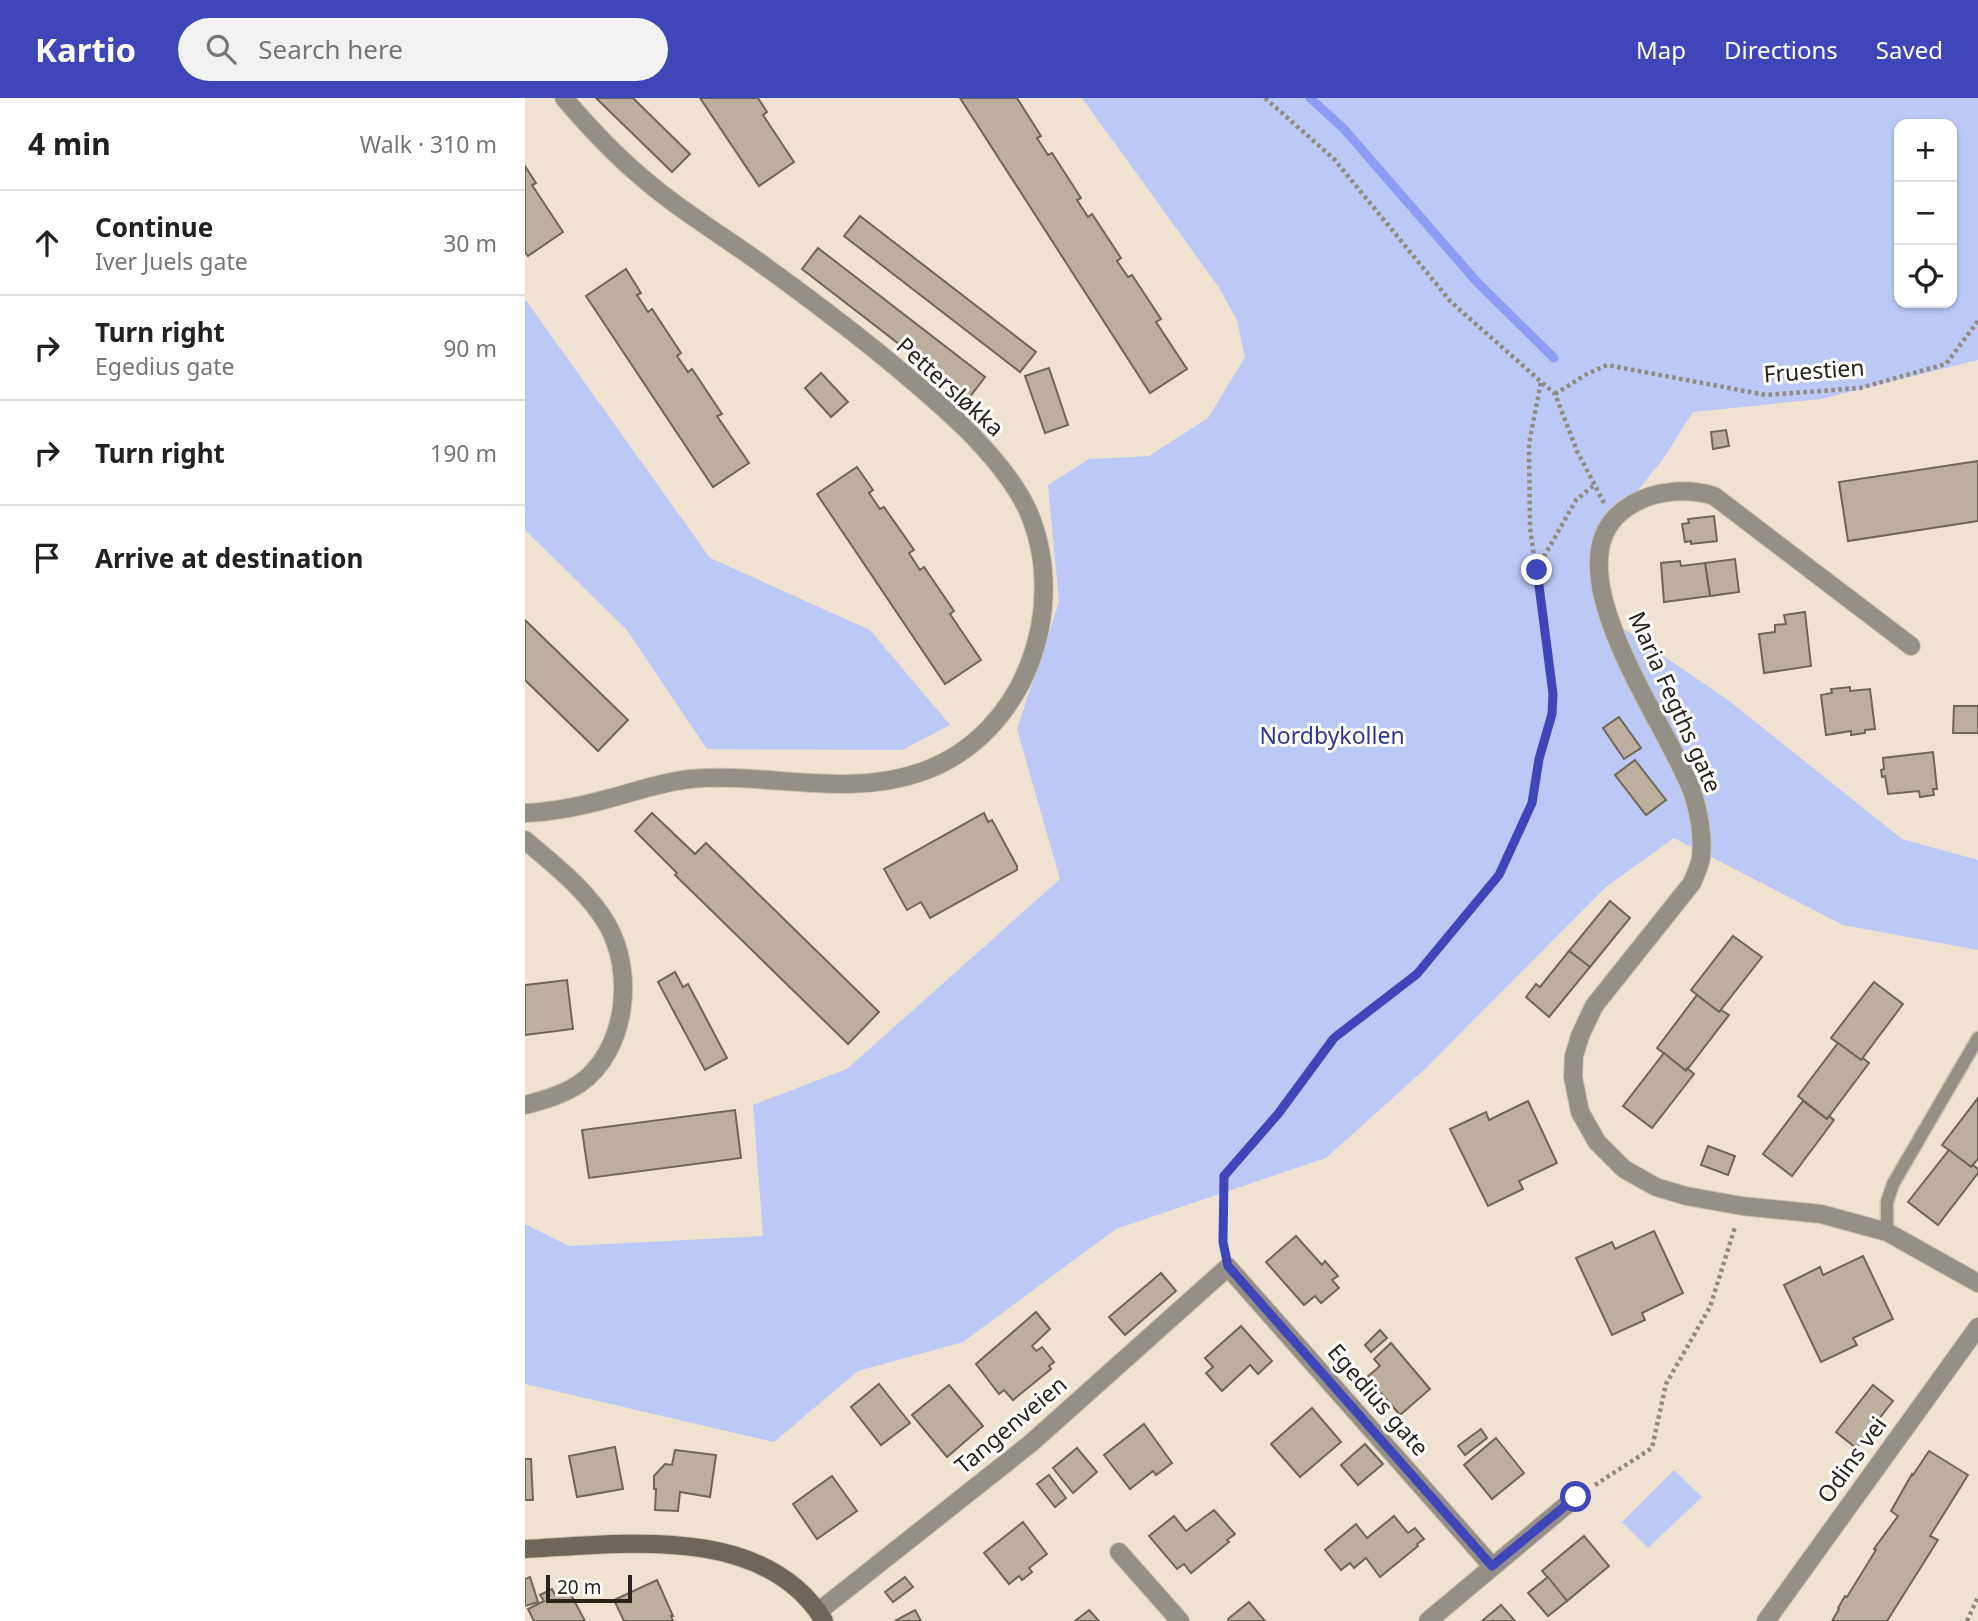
<!DOCTYPE html>
<meta charset="utf-8">
<style>
body{margin:0;font-family:"Noto Sans",sans-serif;background:#f2f2f2;color:#222}
.controls{position:absolute;right:21px;top:21px;display:grid;overflow:hidden;border-radius:14px;box-shadow:0 2px 5px #0004}
.controls button{width:63px;height:63px;display:grid;place-items:center;padding:0;border:0;border-bottom:2px solid #e0e0e0;background:#fff;color:#222;font:35px sans-serif}
.scale{position:absolute;left:21px;bottom:18px;width:86px;box-sizing:border-box;padding-left:7px;border:4px solid #28231c;border-top:0;font-size:19px;line-height:24px;white-space:nowrap;color:#28231c;-webkit-text-stroke:5px #fff;paint-order:stroke}
.stop{position:absolute;width:21px;height:21px;margin:-16px;border:5px solid #3e46ba;border-radius:50%;background:#fff}
.stop.end{background:#3e46ba;border-color:#fff;box-shadow:0 2px 7px #0008}
.list{margin:0;padding:0;list-style:none}
h2{display:flex;justify-content:space-between;align-items:center;height:91px;margin:0;padding:0 28px;font-size:30px}
h2 small{font-size:23px;font-weight:400;color:#767676}
.list li{display:grid;grid-template-columns:46px 1fr auto;gap:21px;align-items:center;box-sizing:border-box;height:105px;padding:0 28px;border-top:2px solid #e0e0e0}
.list b{display:block;font-size:26px;white-space:nowrap}
.list p{margin:0;font-size:23px;white-space:nowrap;color:#767676}
.list em{font-size:23px;font-style:normal;color:#767676}
.icon{flex:none;width:38px;height:38px;fill:none;stroke:currentColor;stroke-width:2;stroke-linecap:round;stroke-linejoin:round}
.map{position:relative;flex:none;width:1453px;height:1523px;overflow:hidden}
header{display:flex;align-items:center;gap:42px;box-sizing:border-box;height:98px;padding:0 35px;background:#3e46ba;color:#fff}
header strong{font-size:33px}
nav{display:flex;gap:38px;margin-inline-start:auto;font-size:24px}
.search{width:490px;height:63px;background:#f2f2f2;display:flex;align-items:center;gap:18px;box-sizing:border-box;padding:0 24px;border-radius:38px;color:#767676;font-size:26px}
main{display:flex}
aside{flex:1;background:#fff}
.map>svg:first-child{display:block}
.green{fill:#bcc8f6;fill-rule:evenodd}
.lines{fill:none;stroke-linecap:round;stroke-linejoin:round}
.stream{stroke:#8b9df4;stroke-width:9}
.building{fill:#bdaf9e;stroke:#716555;stroke-width:2}
.service-casing{stroke:#ccc0b0;stroke-width:15}
.minor-casing{stroke:#ccc0b0;stroke-width:20}
.secondary-casing{stroke:#ccc0b0;stroke-width:20}
.path{stroke:#93897c;stroke-width:4.5;stroke-dasharray:3.5 3.5;stroke-linecap:butt}
.service{stroke:#948f87;stroke-width:12}
.minor{stroke:#948f87;stroke-width:18}
.secondary{stroke:#6e665b;stroke-width:18}
.route{stroke:#3e46ba;stroke-width:9}
.labels{text-anchor:middle;stroke-width:6;stroke-linejoin:round;paint-order:stroke}
.street-label{font-size:23px;fill:#28231c;stroke:#fff}
.park-label{font-size:23px;fill:#303598;stroke:#fff}
</style>
<header>
<strong>Kartio</strong>
<div class="search"><svg class="icon" aria-label="search" viewBox="0 0 24 24"><circle cx="10" cy="10" r="6"/><path d="M15 15l6 6"/></svg>Search here</div>
<nav><a>Map</a><a>Directions</a><a>Saved</a></nav>
</header>
<main>
<aside>
<h2>4 min<small>Walk · 310 m</small></h2>
<ul class="list">
<li><svg class="icon" aria-label="ahead" viewBox="0 0 24 24"><path d="M12 20V5M6 11l6-6 6 6"/></svg><div><b>Continue</b><p>Iver Juels gate</p></div><em>30 m</em></li>
<li><svg class="icon" aria-label="right" viewBox="0 0 24 24"><path d="M7 20v-9h11M14 6l5 5-5 5"/></svg><div><b>Turn right</b><p>Egedius gate</p></div><em>90 m</em></li>
<li><svg class="icon" aria-label="right" viewBox="0 0 24 24"><path d="M7 20v-9h11M14 6l5 5-5 5"/></svg><div><b>Turn right</b></div><em>190 m</em></li>
<li><svg class="icon" aria-label="arrive" viewBox="0 0 24 24"><path d="M6 21V4h12l-3 4 3 4H6"/></svg><div><b>Arrive at destination</b></div></li>
</ul>
</aside>
<div class="map">
<svg width="1453" height="1523" viewBox="0 0 1453 1523">
<rect width="100%" height="100%" fill="#f0e2d0"/>
<g class="green">
<path d="M557,0H1453V262L1296,301L1168,314L1138,361L1078,436L1086,522L1203,602L1377,741L1453,762V852L1318,827L1149,740L1081,789L900,971L801,1060L591,1131L438,1244L333,1273L249,1344L0,1286V1126L44,1148L238,1138L228,1007L322,971L535,781L492,631L534,504L523,387L564,361L624,358L683,320L720,259L712,222L693,188ZM1374,26H1427V205H1374Z"/>
<polygon points="0,201 185,460 345,532 425,627 377,652 182,651 102,532 0,432"/>
<polygon points="1149,1372 1177,1399 1123,1450 1097,1424"/>
</g>
<g class="lines">
<polyline class="stream" points="785,0 819,31 951,183 1029,260"/>
</g>
<g class="building">
<polygon points="71,0 108,0 165,56 147,74"/>
<polygon points="175,0 233,0 242,14 238,17 269,64 234,88"/>
<polygon points="435,0 492,0 516,38 512,40 523,57 527,55 556,100 552,102 563,119 567,116 596,160 592,163 603,179 607,177 636,221 631,224 662,271 625,295"/>
<polygon points="0,68 11,85 7,87 38,134 3,158 0,154"/>
<polygon points="335,118 511,254 495,274 319,138"/>
<polygon points="293,150 460,279 444,300 277,171"/>
<polygon points="101,171 116,195 112,197 123,214 127,211 156,255 152,258 163,274 167,271 197,316 192,318 224,365 188,389 61,198"/>
<polygon points="524,270 543,327 520,335 500,278"/>
<polygon points="296,275 323,304 306,319 280,290"/>
<polygon points="1201,332 1204,348 1188,351 1186,334"/>
<polygon points="1453,363 1453,423 1323,443 1314,384"/>
<polygon points="332,369 348,392 344,395 355,411 359,409 389,452 384,455 395,472 399,469 429,513 425,516 456,562 420,586 292,396"/>
<polygon points="1189,418 1192,443 1166,446 1166,443 1160,444 1157,426 1164,425 1163,421"/>
<polygon points="1210,461 1214,494 1185,498 1180,465"/>
<polygon points="1155,463 1156,468 1180,465 1185,498 1139,504 1136,465"/>
<polygon points="1280,514 1286,568 1239,575 1234,536 1250,534 1250,527 1261,526 1259,517"/>
<polygon points="0,522 103,622 73,653 0,582"/>
<polygon points="1325,589 1325,593 1345,591 1350,631 1340,632 1340,635 1326,637 1326,633 1301,637 1296,597 1307,595 1306,591"/>
<polygon points="1429,608 1453,608 1453,635 1428,635"/>
<polygon points="1094,619 1116,650 1099,661 1078,630"/>
<polygon points="1408,654 1412,691 1408,691 1409,697 1395,699 1394,693 1363,696 1360,678 1357,679 1356,672 1359,671 1358,660"/>
<polygon points="1110,662 1141,702 1121,717 1090,677"/>
<polygon points="127,715 170,756 181,745 354,914 323,946 150,777 152,775 110,733"/>
<polygon points="459,715 463,724 467,722 492,768 492,772 405,820 396,804 382,812 359,771"/>
<polygon points="1085,803 1105,820 1065,869 1044,853"/>
<polygon points="1208,838 1237,859 1194,914 1166,892"/>
<polygon points="1044,853 1065,869 1024,919 1001,899 1011,886 1015,889"/>
<polygon points="150,874 158,889 163,886 202,960 180,972 133,884"/>
<polygon points="42,882 48,931 0,937 0,887"/>
<polygon points="1349,884 1378,906 1336,962 1306,940"/>
<polygon points="1172,897 1194,914 1196,912 1204,917 1161,973 1132,950"/>
<polygon points="1313,945 1336,962 1338,960 1344,965 1302,1021 1273,998"/>
<polygon points="1139,955 1161,973 1162,970 1169,976 1127,1030 1098,1008"/>
<polygon points="1453,1000 1453,1061 1446,1069 1417,1047"/>
<polygon points="1003,1003 1032,1065 994,1083 998,1091 963,1108 925,1031 961,1014 964,1022"/>
<polygon points="1278,1003 1302,1021 1304,1018 1309,1022 1267,1078 1238,1056"/>
<polygon points="210,1012 216,1060 64,1080 57,1032"/>
<polygon points="1183,1048 1210,1058 1203,1077 1176,1067"/>
<polygon points="1424,1052 1446,1069 1448,1067 1453,1071 1453,1075 1413,1127 1383,1104"/>
<polygon points="1129,1133 1158,1195 1117,1215 1120,1222 1087,1237 1051,1160 1087,1144 1090,1151"/>
<polygon points="771,1138 797,1167 800,1163 813,1178 807,1182 814,1190 796,1205 790,1198 779,1207 741,1164"/>
<polygon points="1338,1158 1368,1221 1328,1240 1332,1247 1296,1264 1259,1187 1295,1169 1298,1177"/>
<polygon points="636,1175 651,1193 600,1237 584,1219"/>
<polygon points="511,1214 525,1231 507,1248 511,1253 517,1249 529,1264 524,1268 526,1271 488,1302 479,1292 474,1296 451,1266"/>
<polygon points="716,1228 747,1263 733,1276 725,1267 697,1293 681,1275 688,1269 680,1260"/>
<polygon points="855,1232 862,1240 846,1254 840,1247"/>
<polygon points="866,1245 905,1291 875,1317 842,1279 855,1268 849,1261"/>
<polygon points="354,1286 385,1325 356,1347 326,1309"/>
<polygon points="424,1287 458,1328 422,1359 387,1317"/>
<polygon points="1348,1287 1368,1303 1331,1350 1311,1334"/>
<polygon points="787,1310 816,1344 775,1379 746,1346"/>
<polygon points="619,1326 647,1365 631,1377 628,1373 605,1391 579,1357"/>
<polygon points="956,1331 962,1340 940,1357 933,1348"/>
<polygon points="971,1340 999,1375 967,1401 939,1367"/>
<polygon points="840,1346 858,1366 833,1387 816,1367"/>
<polygon points="90,1349 98,1391 52,1399 44,1358"/>
<polygon points="552,1350 572,1374 548,1395 528,1370"/>
<polygon points="150,1352 191,1357 185,1399 155,1394 153,1413 130,1412 131,1391 129,1391 129,1378 140,1366 147,1367"/>
<polygon points="1404,1353 1443,1377 1405,1438 1413,1442 1362,1523 1307,1523 1314,1511 1313,1510 1320,1498 1322,1499 1351,1452 1349,1451 1373,1418 1366,1413 1387,1376 1388,1377"/>
<polygon points="0,1361 6,1361 8,1402 0,1402"/>
<polygon points="524,1377 541,1400 530,1409 512,1386"/>
<polygon points="307,1378 332,1413 292,1441 268,1406"/>
<polygon points="689,1412 710,1436 702,1442 704,1444 666,1475 659,1466 652,1471 624,1438 649,1418 661,1433"/>
<polygon points="869,1418 883,1435 890,1430 899,1441 892,1446 893,1448 855,1479 841,1460 829,1470 825,1465 816,1472 800,1452 831,1426 842,1440"/>
<polygon points="498,1424 522,1456 504,1470 507,1474 497,1482 494,1478 484,1486 459,1455"/>
<polygon points="1059,1438 1084,1468 1042,1503 1017,1473"/>
<polygon points="5,1479 13,1504 0,1508 0,1481"/>
<polygon points="380,1479 388,1489 368,1504 360,1494"/>
<polygon points="1023,1479 1042,1503 1023,1518 1003,1495"/>
<polygon points="132,1482 148,1518 146,1518 148,1523 99,1523 89,1502"/>
<polygon points="27,1491 30,1497 43,1491 60,1523 9,1523 3,1511 19,1503 15,1497"/>
<polygon points="724,1504 740,1523 704,1523 703,1521"/>
<polygon points="976,1507 990,1523 957,1523"/>
<polygon points="390,1512 396,1523 370,1523"/>
<polygon points="564,1512 574,1523 550,1523"/>
</g>
<g class="lines">
<defs>
<polyline id="service" points="1362,1134 1362,1104 1368,1086 1453,940"/>
<g id="minor">
<path d="M1386,548L1189,398C1163,390 1130,392 1106,407C1014,460 1146,630 1168,696C1174,715 1178,739 1176,759C1175,768 1170,777 1167,785L1069,908L1055,938L1049,958L1048,979L1055,1014L1072,1044L1099,1071L1131,1089L1161,1098L1217,1108L1296,1116L1362,1134L1453,1185"/>
<path d="M0,715C30,714 57,708 86,700C112,693 137,684 165,681C242,674 324,701 399,673C500,636 544,511 504,415C490,383 463,353 439,329C381,274 310,219 245,172C202,140 155,113 114,77C87,54 62,27 39,0"/>
<path d="M0,742C30,768 62,792 82,826C110,874 102,953 54,986C37,997 19,1002 0,1007"/>
<polyline points="594,1454 655,1523"/>
<polyline points="294,1513 505,1346 703,1169 967,1468"/>
<polyline points="903,1523 1051,1399"/>
<polyline points="1241,1523 1453,1229"/>
</g>
<path id="secondary" d="M0,1451C96,1446 240,1425 299,1523"/>
</defs>
<use href="#service" class="service-casing"/>
<use href="#minor" class="minor-casing"/>
<use href="#secondary" class="secondary-casing"/>
<g class="path">
<polyline points="740,0 809,61 926,204 1030,296 1052,353 1079,405"/>
<polyline points="1030,296 1062,276 1082,267 1241,297 1335,290 1421,266 1453,223"/>
<polyline points="1012,471 1051,402 1068,388"/>
<polyline points="698,1147 699,1078 753,1016 809,940 893,876 974,777 1007,705 1015,661 1027,616 1028,596 1005,429 1004,346 1016,284"/>
<polyline points="1070,1387 1127,1350 1141,1286 1185,1209 1210,1129"/>
<polyline points="1442,1523 1453,1499"/>
</g>
<use href="#service" class="service"/>
<use href="#minor" class="minor"/>
<use href="#secondary" class="secondary"/>
</g>
<g class="lines">
<polyline class="route" points="1012,472 1028,596 1027,616 1014,661 1007,705 974,777 892,876 809,940 753,1016 699,1078 698,1144 703,1168 967,1468 1051,1399"/>
</g>
<g class="labels">
<g class="street-label">
<text transform="translate(1289 273) rotate(-4)" y="8">Fruestien</text>
<text transform="translate(425 289) rotate(42)" y="8">Pettersløkka</text>
<text transform="translate(1150 604) rotate(66)" y="8">Maria Fegths gate</text>
<text transform="translate(853 1302) rotate(49)" y="8">Egedius gate</text>
<text transform="translate(486 1327) rotate(-40)" y="8">Tangenveien</text>
<text transform="translate(1327 1362) rotate(-54)" y="8">Odins vei</text>
</g>
<g class="park-label">
<text x="807" y="646">Nordbykollen</text>
</g>
</g>
</svg>
<div class="controls">
<button>+</button>
<button>−</button>
<button><svg class="icon" aria-label="locate" viewBox="0 0 24 24"><circle cx="12" cy="12" r="6"/><path d="M12 2v4M12 18v4M2 12h4M18 12h4"/></svg></button>
</div>
<div class="scale">20 m</div>
<div class="stop" style="left:1051px;top:1399px"></div>
<div class="stop end" style="left:1012px;top:472px"></div>
</div>
</main>
